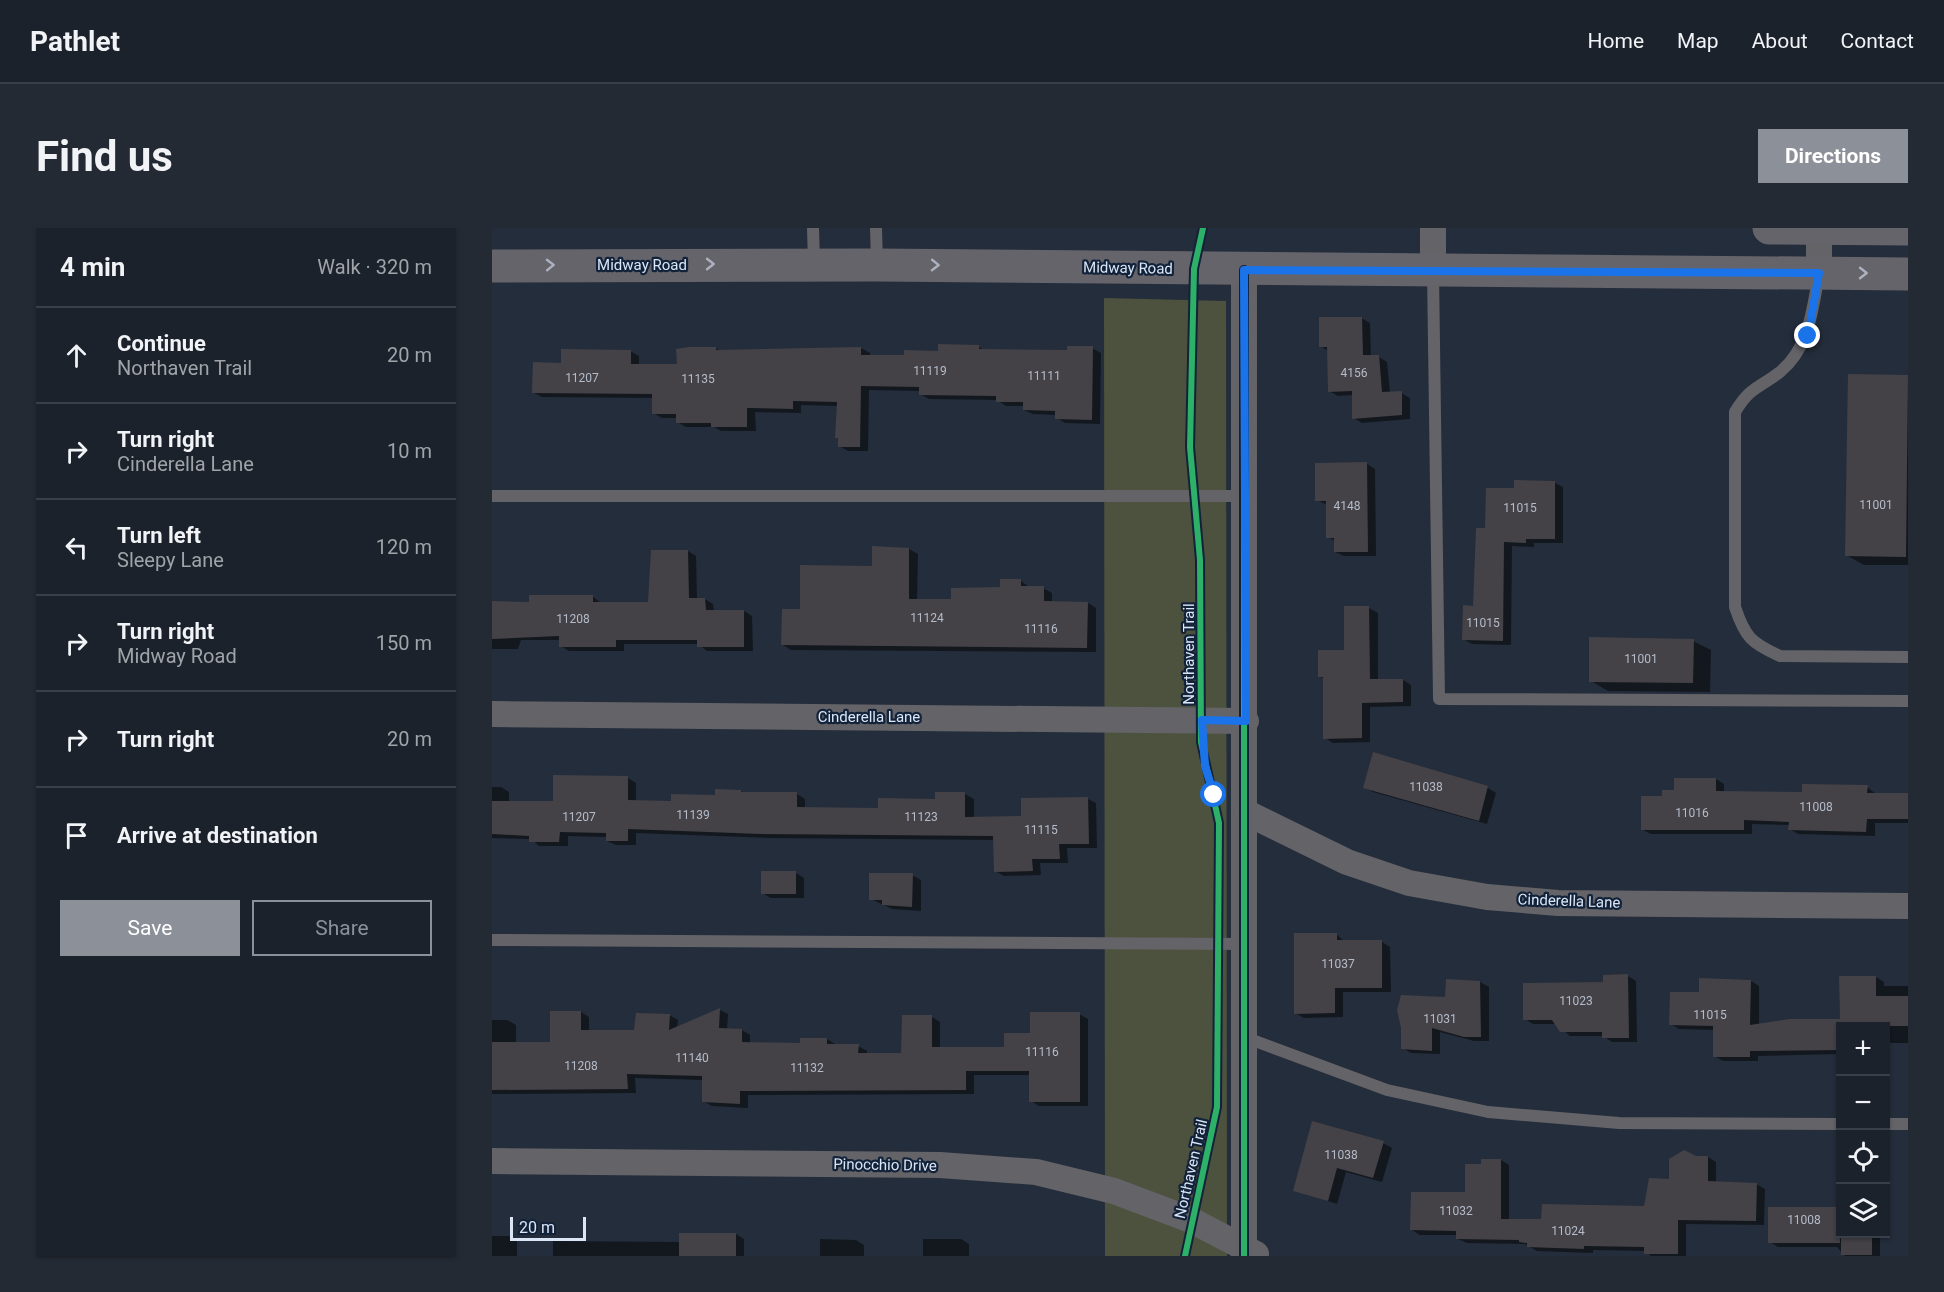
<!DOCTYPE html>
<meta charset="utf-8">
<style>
body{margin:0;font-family:Roboto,sans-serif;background:#242a34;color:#f1f3f6}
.controls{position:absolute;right:18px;bottom:18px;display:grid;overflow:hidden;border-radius:0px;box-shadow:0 2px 4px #0004}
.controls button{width:54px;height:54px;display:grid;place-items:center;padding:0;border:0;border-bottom:2px solid #393f48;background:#1b222c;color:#f1f3f6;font:30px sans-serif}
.scale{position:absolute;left:18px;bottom:15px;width:76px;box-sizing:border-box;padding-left:6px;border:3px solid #dae5f5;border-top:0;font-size:16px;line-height:21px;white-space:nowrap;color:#dae5f5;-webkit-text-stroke:4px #122239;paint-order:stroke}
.stop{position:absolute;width:18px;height:18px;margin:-14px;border:4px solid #1a73e8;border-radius:50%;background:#fff}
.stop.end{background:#1a73e8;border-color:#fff;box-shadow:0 2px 6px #0008}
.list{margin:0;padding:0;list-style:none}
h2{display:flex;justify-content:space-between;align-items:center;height:78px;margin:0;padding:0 24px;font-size:26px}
h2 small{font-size:20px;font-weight:400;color:#a0a4a9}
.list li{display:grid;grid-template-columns:39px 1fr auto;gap:18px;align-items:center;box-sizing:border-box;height:96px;padding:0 24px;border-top:2px solid #393f48}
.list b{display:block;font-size:22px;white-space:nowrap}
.list p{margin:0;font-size:20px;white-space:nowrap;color:#a0a4a9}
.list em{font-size:20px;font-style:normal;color:#a0a4a9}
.actions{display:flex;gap:12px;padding:18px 24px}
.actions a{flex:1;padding:14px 0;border:2px solid #8c9099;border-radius:0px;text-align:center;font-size:21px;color:#8c9099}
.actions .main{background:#8c9099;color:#fff}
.icon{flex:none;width:33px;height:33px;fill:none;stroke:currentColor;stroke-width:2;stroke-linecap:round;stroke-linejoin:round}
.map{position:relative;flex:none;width:1416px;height:1028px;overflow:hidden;border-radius:0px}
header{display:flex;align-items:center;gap:36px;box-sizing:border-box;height:84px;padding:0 30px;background:#1b222c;border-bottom:2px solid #393f48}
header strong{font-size:28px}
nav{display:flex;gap:33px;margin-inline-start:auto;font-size:21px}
.intro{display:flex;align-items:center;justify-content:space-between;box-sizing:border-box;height:144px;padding:0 36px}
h1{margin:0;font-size:42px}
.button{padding:15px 27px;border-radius:0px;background:#8c9099;color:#fff;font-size:21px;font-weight:700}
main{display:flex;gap:36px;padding:0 36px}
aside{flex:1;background:#1b222c;border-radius:0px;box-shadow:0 2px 4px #0004}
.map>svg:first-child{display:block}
.green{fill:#4d523e}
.shadow{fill:#0007}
.building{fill:#444247}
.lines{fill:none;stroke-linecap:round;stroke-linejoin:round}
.lane{stroke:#646367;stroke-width:12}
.street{stroke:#646367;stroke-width:26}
.secondary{stroke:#65646b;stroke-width:33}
.cycleway-casing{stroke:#122239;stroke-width:10}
.cycleway{stroke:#2db169;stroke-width:6}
.oneway{stroke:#abb1be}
.route{stroke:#1a73e8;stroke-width:8}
.labels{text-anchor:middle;stroke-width:4.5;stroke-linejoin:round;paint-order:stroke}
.number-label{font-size:12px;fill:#b4bcca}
.street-label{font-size:15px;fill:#dae5f5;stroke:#122239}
</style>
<header>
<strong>Pathlet</strong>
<nav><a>Home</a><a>Map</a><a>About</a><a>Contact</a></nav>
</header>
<div class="intro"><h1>Find us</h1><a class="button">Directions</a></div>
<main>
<aside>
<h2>4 min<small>Walk · 320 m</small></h2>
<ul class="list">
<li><svg class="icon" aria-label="ahead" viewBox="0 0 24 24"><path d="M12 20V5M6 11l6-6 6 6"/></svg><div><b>Continue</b><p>Northaven Trail</p></div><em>20 m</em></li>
<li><svg class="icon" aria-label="right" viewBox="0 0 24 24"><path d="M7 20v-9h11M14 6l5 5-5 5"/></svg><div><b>Turn right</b><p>Cinderella Lane</p></div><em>10 m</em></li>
<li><svg class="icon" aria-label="left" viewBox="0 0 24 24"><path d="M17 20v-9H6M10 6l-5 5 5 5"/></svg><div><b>Turn left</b><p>Sleepy Lane</p></div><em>120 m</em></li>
<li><svg class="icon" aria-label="right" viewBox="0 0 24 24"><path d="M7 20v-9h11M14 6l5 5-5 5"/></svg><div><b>Turn right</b><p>Midway Road</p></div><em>150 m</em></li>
<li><svg class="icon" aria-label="right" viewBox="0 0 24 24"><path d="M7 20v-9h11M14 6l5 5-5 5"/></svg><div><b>Turn right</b></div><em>20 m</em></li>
<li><svg class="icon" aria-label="arrive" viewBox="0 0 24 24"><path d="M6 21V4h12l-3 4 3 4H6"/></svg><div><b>Arrive at destination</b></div></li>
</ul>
<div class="actions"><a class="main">Save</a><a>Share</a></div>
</aside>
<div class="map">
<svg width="1416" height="1028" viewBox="0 0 1416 1028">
<rect width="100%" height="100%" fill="#242d3b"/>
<polygon class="green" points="612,70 734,73 735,1028 613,1028"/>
<g class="shadow">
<polygon points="869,90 878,95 879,129 887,129 895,134 898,165 909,165 918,170 918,191 870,195 862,190 861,167 846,168 837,163 836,123 829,118"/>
<polygon points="487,119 494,123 576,124 600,120 609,125 608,196 573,195 565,190 565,187 541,186 532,182 532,178 514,178 505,172 437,171 428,166 428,163 377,162 376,223 356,223 347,218 347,211 344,209 346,178 309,177 309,185 263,184 264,203 229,203 222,199 194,199 185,194 185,190 170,190 161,185 161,170 50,169 42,165 71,136 138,123 147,128 147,137 186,137 223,120 229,123 369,120 378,125 378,129 413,129"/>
<polygon points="1357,148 1416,148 1416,337 1372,337 1354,327"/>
<polygon points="875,236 883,241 884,328 852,328 843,324 843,313 836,309 836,277 824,272"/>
<polygon points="1063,255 1071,259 1071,315 1042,315 1042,319 1020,318 1019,417 980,416 971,411 982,379 995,302 1023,262"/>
<polygon points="381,319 417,321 426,326 425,372 460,372 509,360 529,353 537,359 551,360 560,365 560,374 596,375 604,380 604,424 299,422 291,417 309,383 381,339"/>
<polygon points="196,323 204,328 205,371 213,371 221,376 222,383 252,383 260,388 261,423 215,423 206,416 132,416 132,423 77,423 69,418 69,412 29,412 26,421 0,421 0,374 39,375 100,368 109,375 158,375"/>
<polygon points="877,380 886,385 886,452 911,452 919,457 919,478 878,479 878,514 841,515 833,510 833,451 828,449 854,424"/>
<polygon points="1201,413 1219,422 1218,464 1116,463 1099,453"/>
<polygon points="882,526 996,560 1004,565 995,596 881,564 872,559"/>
<polygon points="136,550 144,555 144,573 180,574 249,563 253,566 305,566 313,571 313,581 387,581 445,572 445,566 473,566 482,571 482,590 531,589 596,571 604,575 605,620 575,620 576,635 548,635 549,647 512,648 503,643 503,612 279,610 144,605 144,617 124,617 115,613 115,609 76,608 76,618 47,618 39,611 0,610 0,559 9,559 17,564 17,574 63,575"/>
<polygon points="1224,551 1232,556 1232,564 1311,566 1375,559 1384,566 1416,566 1416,595 1383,595 1383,608 1306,606 1298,601 1298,597 1260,596 1260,606 1159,606 1151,602 1171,569"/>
<polygon points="304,645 312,650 312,670 279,670 270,665"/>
<polygon points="420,647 429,652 429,683 400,681 379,671"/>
<polygon points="844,706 853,714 890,714 898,719 899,764 851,764 851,789 812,790 803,785"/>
<polygon points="1136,748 1144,753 1145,814 1120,814 1111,808 1078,808 1064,796 1041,796 1033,791 1112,755"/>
<polygon points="1384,749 1392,754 1392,758 1416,758 1416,815 1394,815 1394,798 1348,798 1348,826 1266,828 1266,833 1231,833 1222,828 1223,802 1187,801 1179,796 1208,766 1259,753 1267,758 1267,797 1349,792"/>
<polygon points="955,753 988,754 997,759 997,813 982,813 948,804 948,826 919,825 911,820 955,771"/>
<polygon points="228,782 236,786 235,802 250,802 258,807 258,816 310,816 335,811 343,816 366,818 375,823 375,826 411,826 440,789 448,794 448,820 514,820 587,786 596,791 596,878 547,878 539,873 539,847 482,847 482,866 256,867 256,880 220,878 211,873 212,852 143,850 144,865 0,866 0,792 15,792 24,797 24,816 60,816 89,784 97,789 97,803 143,803 177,787 186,792 185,800"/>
<polygon points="891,915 900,920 890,954 854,944 845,976 803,962"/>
<polygon points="1203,929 1216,929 1224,934 1224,955 1264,956 1273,961 1272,997 1194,996 1194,1028 1159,1028 1153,1023 1101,1022 1101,1025 1045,1023 1033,1016 975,1015 966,1011 966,1007 928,1007 920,1002 974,966 990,938 1009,932 1017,937 1017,992 1051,993 1154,980"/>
<polygon points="1344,968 1348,968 1348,1006 1388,1006 1388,1028 1353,1028 1345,1019 1286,1019 1278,1014 1344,981"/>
<polygon points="244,1006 252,1011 252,1028 61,1028 61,1013 189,1014"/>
<polygon points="0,1008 17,1008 25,1013 25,1028 0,1028"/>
<polygon points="328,1011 364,1012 372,1017 372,1028 328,1028"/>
<polygon points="431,1011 469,1011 477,1016 477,1028 431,1028"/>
</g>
<g class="building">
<polygon points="827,89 870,89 871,127 887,127 890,164 910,163 910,187 860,191 860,163 836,164 835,119 827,119"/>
<polygon points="446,116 487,117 487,121 575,122 575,118 601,118 600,192 563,191 563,183 531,182 531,174 504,174 504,168 427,167 427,159 369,158 368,219 346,219 346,210 343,210 345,174 301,173 301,181 255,180 255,199 219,199 219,195 184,195 184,186 160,186 160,166 40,165 41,134 69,135 69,121 139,122 139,136 185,136 184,121 197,119 224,119 224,122 369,119 369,127 412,127 412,122 446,123"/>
<polygon points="1356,146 1416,147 1414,329 1353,328"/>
<polygon points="875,234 876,324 842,324 842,310 834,310 834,273 823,273 823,235"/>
<polygon points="1022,252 1063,253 1063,311 1034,311 1034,315 1012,314 1011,413 970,412 971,377 981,378 984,300 993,300 994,260 1022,260"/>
<polygon points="380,318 417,320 417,371 459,371 459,360 508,359 508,351 529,351 529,358 552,358 552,373 596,374 595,420 289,417 290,381 308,381 308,337 380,338"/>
<polygon points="159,322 196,322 197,370 213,370 214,382 252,382 252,419 205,419 205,412 124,412 124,419 67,419 67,408 0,411 0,373 37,374 37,367 101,367 101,374 156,374"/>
<polygon points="852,378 877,378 878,451 911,451 911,474 870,475 870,510 831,511 831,449 826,449 826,422 852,422"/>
<polygon points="1097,409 1202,411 1201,455 1097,454"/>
<polygon points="881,524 996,558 987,593 871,560"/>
<polygon points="61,547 136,548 136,572 179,573 179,566 223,567 223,561 249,562 249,564 305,564 305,579 386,580 386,570 443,571 443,564 473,564 473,589 529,588 529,570 596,569 597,616 567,616 568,631 540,631 541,643 502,644 501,608 269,606 136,601 136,613 114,613 114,605 68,604 67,614 37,614 37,608 0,606 0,573 61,573"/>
<polygon points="1182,550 1224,550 1224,563 1310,564 1310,556 1376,557 1375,565 1416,565 1416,591 1375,591 1374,604 1296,602 1297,594 1252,592 1252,602 1149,602 1149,568 1170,568 1170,562 1182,562"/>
<rect x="269" y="643" width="35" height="23"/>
<polygon points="377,645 421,645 420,679 390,677 390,672 377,672"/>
<polygon points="802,705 845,705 845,712 890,712 890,760 843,760 843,785 802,786"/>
<polygon points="1136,746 1137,810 1110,810 1110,804 1068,804 1060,792 1031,792 1031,755 1111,754 1111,747"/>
<polygon points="1347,748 1384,748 1384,768 1416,768 1416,798 1348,798 1348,822 1258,823 1258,829 1221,829 1221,798 1177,797 1178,764 1207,764 1207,750 1259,752 1258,797 1297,791 1348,791"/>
<polygon points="954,751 988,753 989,809 972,809 940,800 940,823 909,821 909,800 905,782 909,767 953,769"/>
<polygon points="228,780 227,800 250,801 250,814 308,815 308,810 335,810 335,816 367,816 366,825 409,825 410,787 440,787 440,819 512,819 512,805 538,805 538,784 588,784 588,874 537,874 537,843 474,843 474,862 248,863 248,876 210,874 210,848 135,846 136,861 0,862 0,814 58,814 58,783 89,783 89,802 142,802 144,785 178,786 177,802"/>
<polygon points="820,893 892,913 881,950 845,940 836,973 801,963"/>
<polygon points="1192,922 1204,928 1216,928 1216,953 1265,955 1264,993 1186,992 1186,1026 1152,1026 1152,1019 1092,1018 1092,1021 1035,1019 1035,1015 1027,1014 1027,1012 964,1011 964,1003 918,1002 919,964 973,964 973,936 989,936 989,931 1009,931 1009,991 1049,991 1050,976 1152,978 1157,950 1177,951 1177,931"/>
<rect x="1276" y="979" width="72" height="36"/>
<rect x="187" y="1005" width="57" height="23"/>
<rect x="1349" y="1005" width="31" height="22"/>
</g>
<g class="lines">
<g class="lane">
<polyline points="321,0 322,35"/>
<polyline points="384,0 385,35"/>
<polyline points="941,44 947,471 1416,473"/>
<path d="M1327,46C1320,82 1318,119 1288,144C1266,161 1259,158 1243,184V379C1253,409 1259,415 1288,428L1416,429"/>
<polyline points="0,268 753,268"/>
<polyline points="0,712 753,716"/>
<polyline points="755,810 895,862 996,884 1127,895 1348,896"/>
<polyline points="1394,896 1416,896"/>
</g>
<g class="street">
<polyline points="752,42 752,1028"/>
<polyline points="941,43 941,0"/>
<polyline points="1327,45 1327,0"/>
<polyline points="0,486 754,493"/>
<polyline points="755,585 855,634 917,655 995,669 1066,675 1416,678"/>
<polyline points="0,933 448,937 544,944 622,963 699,992 764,1026"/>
</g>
<g class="secondary">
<polyline points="1277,0 1416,1"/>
<polyline points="0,38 385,37 1416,46"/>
</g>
<defs>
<g id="cycleway">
<polyline points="752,42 752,1028"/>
<polyline points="693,1028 725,879 727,595 709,514 708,332 698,219 702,41 711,0"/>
</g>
</defs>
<use href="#cycleway" class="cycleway-casing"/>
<use href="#cycleway" class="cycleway"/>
</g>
<defs><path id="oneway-chevron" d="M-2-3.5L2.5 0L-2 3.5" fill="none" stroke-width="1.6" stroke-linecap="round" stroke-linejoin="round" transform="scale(1.5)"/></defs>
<g class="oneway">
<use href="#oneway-chevron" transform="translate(218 36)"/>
<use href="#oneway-chevron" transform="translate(58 37) rotate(-1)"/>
<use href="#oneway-chevron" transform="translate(443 37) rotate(1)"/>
<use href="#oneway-chevron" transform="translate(1371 45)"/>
</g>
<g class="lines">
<polyline class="route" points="722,567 713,538 710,492 754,493 752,42 1327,45 1316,108"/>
</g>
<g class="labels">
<g class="number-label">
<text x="438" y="147">11119</text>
<text x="862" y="149">4156</text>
<text x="552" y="152">11111</text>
<text x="90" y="154">11207</text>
<text x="206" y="155">11135</text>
<text x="1384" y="281">11001</text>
<text x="855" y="282">4148</text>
<text x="1028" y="284">11015</text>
<text x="435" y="394">11124</text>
<text x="81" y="395">11208</text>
<text x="991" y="399">11015</text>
<text x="549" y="405">11116</text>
<text x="1149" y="435">11001</text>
<text x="934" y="563">11038</text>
<text x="1324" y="583">11008</text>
<text x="1200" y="589">11016</text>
<text x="201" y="591">11139</text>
<text x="87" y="593">11207</text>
<text x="429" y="593">11123</text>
<text x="549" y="606">11115</text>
<text x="846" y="740">11037</text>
<text x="1084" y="777">11023</text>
<text x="1218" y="791">11015</text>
<text x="948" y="795">11031</text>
<text x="550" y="828">11116</text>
<text x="200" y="834">11140</text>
<text x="89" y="842">11208</text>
<text x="315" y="844">11132</text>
<text x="849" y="931">11038</text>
<text x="964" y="987">11032</text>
<text x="1312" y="996">11008</text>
<text x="1076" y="1007">11024</text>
</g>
<g class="street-label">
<text x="150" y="42">Midway Road</text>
<text transform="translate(636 40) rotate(1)" y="5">Midway Road</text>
<text transform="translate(697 426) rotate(-90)" y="5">Northaven Trail</text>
<text x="377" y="494">Cinderella Lane</text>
<text transform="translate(1077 673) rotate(2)" y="5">Cinderella Lane</text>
<text transform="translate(393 937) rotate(1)" y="5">Pinocchio Drive</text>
<text transform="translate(699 941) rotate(-77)" y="5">Northaven Trail</text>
</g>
</g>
</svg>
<div class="controls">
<button>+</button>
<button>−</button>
<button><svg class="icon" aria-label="locate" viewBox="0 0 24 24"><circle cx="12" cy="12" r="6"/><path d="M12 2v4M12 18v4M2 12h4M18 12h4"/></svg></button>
<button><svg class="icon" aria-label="layers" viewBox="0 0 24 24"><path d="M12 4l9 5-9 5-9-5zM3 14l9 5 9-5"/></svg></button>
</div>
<div class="scale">20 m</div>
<div class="stop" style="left:722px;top:567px"></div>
<div class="stop end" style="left:1316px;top:108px"></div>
</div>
</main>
